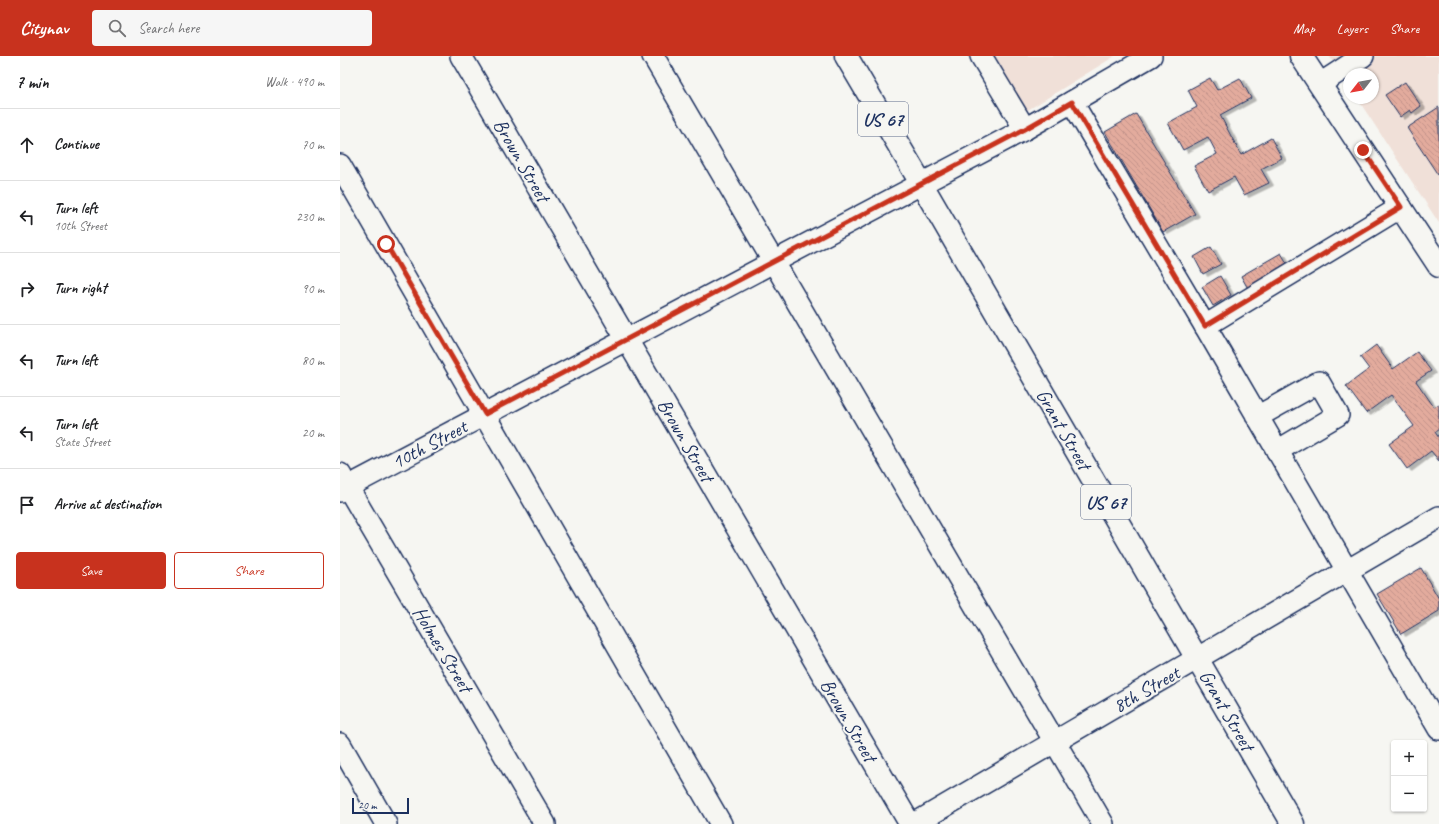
<!DOCTYPE html>
<meta charset="utf-8">
<style>
body{margin:0;font-family:Caveat,sans-serif;background:#f6f6f6;color:#202124}
.controls{position:absolute;right:12px;bottom:12px;display:grid;overflow:hidden;border-radius:4px;box-shadow:0 1px 3px #0004}
.controls button{width:36px;height:36px;display:grid;place-items:center;padding:0;border:0;border-bottom:1px solid #e0e0e0;background:#fff;color:#202124;font:20px sans-serif}
.compass{position:absolute;left:1003px;top:12px;width:36px;height:36px;border-radius:50%;background:#fff;box-shadow:0 1px 3px #0004;rotate:239deg}
.scale{position:absolute;left:12px;bottom:10px;width:57px;box-sizing:border-box;padding-left:4px;border:2px solid #1b2f5e;border-top:0;font-size:11px;line-height:14px;white-space:nowrap;color:#1b2f5e;-webkit-text-stroke:3px #f6f6f2;paint-order:stroke}
.stop{position:absolute;width:12px;height:12px;margin:-9px;border:3px solid #c8321e;border-radius:50%;background:#fff}
.stop.end{background:#c8321e;border-color:#fff;box-shadow:0 1px 4px #0008}
.list{margin:0;padding:0;list-style:none}
h2{display:flex;justify-content:space-between;align-items:center;height:52px;margin:0;padding:0 16px;font-size:17px}
h2 small{font-size:13px;font-weight:400;color:#757577}
.list li{display:grid;grid-template-columns:26px 1fr auto;gap:12px;align-items:center;box-sizing:border-box;height:72px;padding:0 16px;border-top:1px solid #e0e0e0}
.list b{display:block;font-size:15px;white-space:nowrap}
.list p{margin:0;font-size:13px;white-space:nowrap;color:#757577}
.list em{font-size:13px;font-style:normal;color:#757577}
.actions{display:flex;gap:8px;padding:12px 16px}
.actions a{flex:1;padding:9px 0;border:1px solid #c8321e;border-radius:4px;text-align:center;font-size:14px;color:#c8321e}
.actions .main{background:#c8321e;color:#fff}
.icon{flex:none;width:22px;height:22px;fill:none;stroke:currentColor;stroke-width:2;stroke-linecap:round;stroke-linejoin:round}
.map{position:relative;flex:none;width:1099px;height:768px;overflow:hidden}
header{display:flex;align-items:center;gap:24px;box-sizing:border-box;height:56px;padding:0 20px;background:#c8321e;color:#fff}
header strong{font-size:19px}
nav{display:flex;gap:22px;margin-inline-start:auto;font-size:14px}
.search{width:280px;height:36px;background:#f6f6f6;display:flex;align-items:center;gap:10px;box-sizing:border-box;padding:0 14px;border-radius:4px;color:#757577;font-size:15px}
main{display:flex}
aside{flex:1;background:#fff}
.map>svg:first-child{display:block}
.built{fill:#f0e0d8}
.building{fill:url(#building-back-hatch);stroke:#1b2f5e;filter:url(#shadow)}
.lines{fill:none;stroke-linecap:round;stroke-linejoin:round}
.minor-casing{stroke:#1b2f5e;stroke-width:24}
.major-casing{stroke:#1b2f5e;stroke-width:25}
.minor{stroke:#f6f6f2;stroke-width:21}
.major{stroke:#f6f6f2;stroke-width:22}
.route{stroke:#c8321e;stroke-width:5}
.labels{text-anchor:middle;stroke-width:4;stroke-linejoin:round;paint-order:stroke}
.shield{fill:#f6f6f2;stroke:#5d6b8a;stroke-width:1}
.shield-label{font-size:19px;font-weight:bold;fill:#1b2f5e}
.street-label{font-size:20px;fill:#1b2f5e;stroke:#f6f6f2}
</style>
<header>
<strong>Citynav</strong>
<div class="search"><svg class="icon" aria-label="search" viewBox="0 0 24 24"><circle cx="10" cy="10" r="6"/><path d="M15 15l6 6"/></svg>Search here</div>
<nav><a>Map</a><a>Layers</a><a>Share</a></nav>
</header>
<main>
<aside>
<h2>7 min<small>Walk · 490 m</small></h2>
<ul class="list">
<li><svg class="icon" aria-label="ahead" viewBox="0 0 24 24"><path d="M12 20V5M6 11l6-6 6 6"/></svg><div><b>Continue</b></div><em>70 m</em></li>
<li><svg class="icon" aria-label="left" viewBox="0 0 24 24"><path d="M17 20v-9H6M10 6l-5 5 5 5"/></svg><div><b>Turn left</b><p>10th Street</p></div><em>230 m</em></li>
<li><svg class="icon" aria-label="right" viewBox="0 0 24 24"><path d="M7 20v-9h11M14 6l5 5-5 5"/></svg><div><b>Turn right</b></div><em>90 m</em></li>
<li><svg class="icon" aria-label="left" viewBox="0 0 24 24"><path d="M17 20v-9H6M10 6l-5 5 5 5"/></svg><div><b>Turn left</b></div><em>80 m</em></li>
<li><svg class="icon" aria-label="left" viewBox="0 0 24 24"><path d="M17 20v-9H6M10 6l-5 5 5 5"/></svg><div><b>Turn left</b><p>State Street</p></div><em>20 m</em></li>
<li><svg class="icon" aria-label="arrive" viewBox="0 0 24 24"><path d="M6 21V4h12l-3 4 3 4H6"/></svg><div><b>Arrive at destination</b></div></li>
</ul>
<div class="actions"><a class="main">Save</a><a>Share</a></div>
</aside>
<div class="map">
<svg width="1099" height="768" viewBox="0 0 1099 768">
<defs>
<pattern id="building-back-hatch" width="6" height="6" patternUnits="userSpaceOnUse"><rect width="6" height="6" fill="#e3ab9d"/><path d="M-1 5l2 2M0 0l6 6M5-1l2 2" fill="none" stroke="#c2938a"/></pattern>
<filter id="shadow"><feDropShadow dx="4.5" dy="2.5" stdDeviation="0" flood-color="#0004"/></filter>
</defs>
<rect width="100%" height="100%" fill="#f6f6f2"/>
<filter id="ink" filterUnits="userSpaceOnUse"><feTurbulence type="fractalNoise" baseFrequency=".025" numOctaves="2"/><feDisplacementMap in="SourceGraphic" scale="8" xChannelSelector="R" yChannelSelector="G"/><feConvolveMatrix kernelMatrix="1 2 1 2 8 2 1 2 1" color-interpolation-filters="sRGB"/></filter>
<g filter="url(#ink)">
<g class="built">
<polygon points="649,0 775,0 683,57"/>
<polygon points="989,0 1099,0 1099,167 1017,42 1033,42 1033,18 1009,18 1009,29"/>
</g>
<g class="building">
<polygon points="870,22 877,34 900,22 911,42 880,59 901,99 931,82 942,102 921,113 929,127 904,139 894,121 868,135 854,110 877,98 868,81 843,94 828,67 857,51 848,34"/>
<polygon points="1065,26 1081,50 1072,57 1070,54 1060,61 1045,39"/>
<polygon points="1099,51 1099,119 1098,119 1067,72"/>
<polygon points="796,58 855,158 823,176 765,76"/>
<polygon points="871,191 881,208 863,218 854,201"/>
<polygon points="941,197 951,214 911,238 901,220"/>
<polygon points="880,220 891,239 873,250 862,231"/>
<polygon points="1036,289 1053,313 1077,296 1091,315 1076,325 1094,351 1099,348 1099,373 1095,376 1099,382 1099,405 1091,395 1067,413 1049,388 1074,370 1051,339 1026,357 1006,330 1029,313 1020,301"/>
<polygon points="1081,512 1099,543 1099,555 1061,578 1037,538"/>
</g>
<g class="lines">
<defs>
<g id="minor">
<polyline points="121,0 570,768"/>
<polyline points="313,0 763,768"/>
<polyline points="641,0 685,73"/>
<polyline points="980,28 1023,0"/>
<polyline points="732,46 865,270 1099,673"/>
<polyline points="0,109 381,768"/>
<polyline points="865,270 1061,151"/>
<polyline points="917,361 979,326 998,359 937,395"/>
<polyline points="0,418 205,768"/>
<polyline points="0,435 685,73 811,0"/>
<polyline points="0,688 46,768"/>
<polyline points="574,768 1099,461"/>
</g>
<g id="major">
<polyline points="506,0 581,127 953,768"/>
<polyline points="961,0 1099,210"/>
</g>
</defs>
<use href="#minor" class="minor-casing"/>
<use href="#major" class="major-casing"/>
<use href="#minor" class="minor"/>
<use href="#major" class="major"/>
</g>
</g>
<g class="lines" filter="url(#ink)">
<polyline class="route" points="46,188 145,358 685,73 732,46 865,270 1061,151 1023,94"/>
</g>
<g class="labels">
<g class="shield">
<rect x="518" y="46" width="50" height="34" rx="3"/>
<rect x="741" y="429" width="50" height="34" rx="3"/>
</g>
<g class="shield-label">
<text x="543" y="70">US 67</text>
<text x="766" y="453">US 67</text>
</g>
<g class="street-label">
<text transform="translate(182 104) rotate(60)" y="7">Brown Street</text>
<text transform="translate(724 373) rotate(60)" y="7">Grant Street</text>
<text transform="translate(346 384) rotate(60)" y="7">Brown Street</text>
<text transform="translate(89 388) rotate(-28)" y="7">10th Street</text>
<text transform="translate(103 593) rotate(59)" y="7">Holmes Street</text>
<text transform="translate(806 633) rotate(-30)" y="7">8th Street</text>
<text transform="translate(887 654) rotate(60)" y="7">Grant Street</text>
<text transform="translate(509 664) rotate(60)" y="7">Brown Street</text>
</g>
</g>
</svg>
<div class="controls">
<button>+</button>
<button>−</button>
</div>
<svg class="compass" viewBox="-18 -18 36 36"><path d="M0-13l5 13h-10z" fill="#e53935"/><path d="M0 13l5-13h-10z" fill="#757577"/></svg>
<div class="scale">20 m</div>
<div class="stop" style="left:46px;top:188px"></div>
<div class="stop end" style="left:1023px;top:94px"></div>
</div>
</main>
